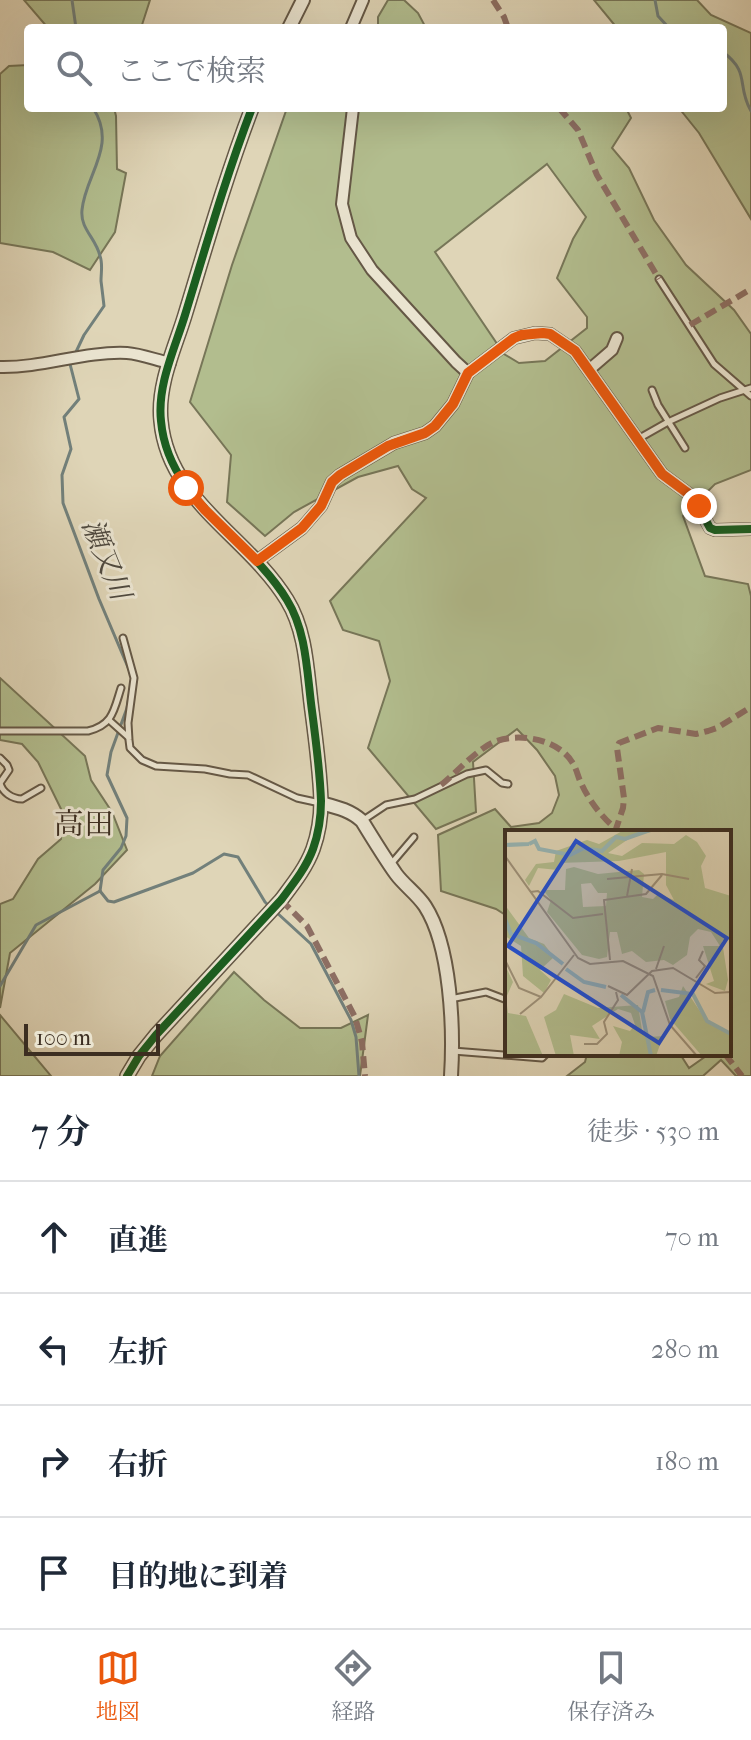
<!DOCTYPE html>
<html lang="ja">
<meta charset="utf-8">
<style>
body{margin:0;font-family:"IM FELL French Canon","Noto Serif JP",serif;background:#f2f2f3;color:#1f2937}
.scale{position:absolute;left:24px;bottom:20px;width:136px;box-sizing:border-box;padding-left:8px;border:4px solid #3c2e21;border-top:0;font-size:22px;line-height:28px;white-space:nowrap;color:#3c2e21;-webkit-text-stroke:6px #eae4d0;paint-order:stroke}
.stop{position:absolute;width:24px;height:24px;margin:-18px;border:6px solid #ea580c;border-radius:50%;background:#fff}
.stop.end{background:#ea580c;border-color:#fff;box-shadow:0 2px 8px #0008}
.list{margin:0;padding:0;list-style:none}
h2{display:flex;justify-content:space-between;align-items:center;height:104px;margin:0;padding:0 32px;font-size:34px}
h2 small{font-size:26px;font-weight:400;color:#747a83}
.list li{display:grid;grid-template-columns:52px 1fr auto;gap:24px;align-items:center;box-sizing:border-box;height:112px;padding:0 32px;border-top:2px solid #e0e1e3}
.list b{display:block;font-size:30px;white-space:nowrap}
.list em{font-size:26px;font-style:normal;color:#747a83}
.icon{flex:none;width:44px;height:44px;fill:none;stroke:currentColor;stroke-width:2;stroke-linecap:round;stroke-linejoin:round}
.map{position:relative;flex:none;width:751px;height:1076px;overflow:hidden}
.search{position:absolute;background:#fff;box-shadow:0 8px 32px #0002;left:24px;right:24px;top:24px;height:88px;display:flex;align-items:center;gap:20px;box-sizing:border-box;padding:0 28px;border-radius:8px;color:#747a83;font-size:30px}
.sheet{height:552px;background:#fff}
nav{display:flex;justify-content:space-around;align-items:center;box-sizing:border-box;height:112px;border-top:2px solid #e0e1e3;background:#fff;font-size:22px;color:#747a83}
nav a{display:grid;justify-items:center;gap:4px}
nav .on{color:#ea580c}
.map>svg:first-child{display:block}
.green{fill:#b2bd8e;stroke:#777658;stroke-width:2;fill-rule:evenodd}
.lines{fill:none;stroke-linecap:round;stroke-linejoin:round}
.stream{stroke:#72807b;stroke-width:3}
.service-casing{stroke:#655846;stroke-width:9}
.minor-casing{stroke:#655846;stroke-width:14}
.tertiary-casing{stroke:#655846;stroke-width:16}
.service{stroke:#eae4d0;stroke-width:5}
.minor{stroke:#eae4d0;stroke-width:10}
.tertiary{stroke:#eae4d0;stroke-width:12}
.quiet{stroke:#8d6e63;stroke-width:6;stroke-dasharray:12 6;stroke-linecap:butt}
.cycleway-casing{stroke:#eae4d0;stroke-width:13}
.cycleway{stroke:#1b5e20;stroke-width:8}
.route{stroke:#ea580c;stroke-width:10}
.labels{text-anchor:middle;stroke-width:6;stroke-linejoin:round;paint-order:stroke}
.water-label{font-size:28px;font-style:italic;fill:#4e493f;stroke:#eae4d0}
.quarter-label{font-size:30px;fill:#3c2e21;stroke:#eae4d0}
.inset-river{fill:none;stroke:#96b6b7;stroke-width:4}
.inset-road{fill:none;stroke:#9e927b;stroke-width:2}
.view{fill:#1d4ed8;fill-opacity:0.15;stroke:#1d4ed8;stroke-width:4}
.inset-edge{fill:none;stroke:#3c2e21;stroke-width:4}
</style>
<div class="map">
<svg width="751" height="1076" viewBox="0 0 751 1076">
<rect width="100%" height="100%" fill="#dfd5b7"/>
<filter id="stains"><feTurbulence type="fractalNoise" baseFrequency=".0025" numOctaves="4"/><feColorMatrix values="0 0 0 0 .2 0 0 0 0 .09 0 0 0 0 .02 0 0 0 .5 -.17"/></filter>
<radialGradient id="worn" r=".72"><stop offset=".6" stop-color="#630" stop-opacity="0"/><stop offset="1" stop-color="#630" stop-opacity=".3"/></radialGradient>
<g class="green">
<polygon points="24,0 150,0 141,28 48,28"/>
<polygon points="388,0 404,0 418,13 426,28 378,28 378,17"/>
<polygon points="594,0 697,0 711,15 751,33 751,219 699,133 679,108 723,108 723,28 617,28"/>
<polygon points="28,65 28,108 114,108 116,116 117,169 126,173 115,232 90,270 53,252 0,243 0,74 9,66"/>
<path d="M287,108H626L631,118L612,148L629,168L654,220L686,265L734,310L751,334V470L715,484L683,516L705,576L748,584L751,596V1076H736L721,1060L703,1076H567L585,1062L587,1054H680L689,1068L709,1054H729L730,980L729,975V832H507V916L496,909L441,891L438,835L495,809L511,827L539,823L552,813L559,795L555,776L537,750L517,729L473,762L476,812L436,829L368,748L390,681L379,641L343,630L330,601L426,498L412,489L398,466L358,477L294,512L265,536L227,502L231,455L190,402L232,265ZM547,164L586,217L573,239L557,278L587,317V328L545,361L519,363L504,354L435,252Z"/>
<polygon points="0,678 85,756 91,780 112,812 127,850 95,884 10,953 0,1008 0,904 13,899 38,859 61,839 62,811 38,762 22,744 0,740"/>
<polygon points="234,972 264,1000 300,1028 341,1028 368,1015 360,1076 152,1076 160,1056"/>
<polygon points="0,1015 51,1076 0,1076"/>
</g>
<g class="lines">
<g class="stream">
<polyline points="72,0 76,28"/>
<polyline points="655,0 658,16 669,28"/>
<path d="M723,52C751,73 736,85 751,111"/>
<path d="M75,354L84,335L104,306C103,297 102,289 101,281C101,272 103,264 100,256C96,238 80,229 82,210C85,175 118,146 93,108"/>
<polyline points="72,361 70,364 79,399 64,417 71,449 62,475 63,503 99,599 130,672"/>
<polyline points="100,891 103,870 121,848 126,836 127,818 107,775 111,752 127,708 130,691"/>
<polyline points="100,891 108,901 114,902 193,873 224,854 238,857 265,902 269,906"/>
<polyline points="275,911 311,944 351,1020 356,1037 359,1076"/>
<polyline points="0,986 36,925 100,891"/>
</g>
<defs>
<g id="service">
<polyline points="659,279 714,364 751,396"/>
<polyline points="652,390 658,405 685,448"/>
<polyline points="638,439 668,422 720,398 751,388"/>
<polyline points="123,638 134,678 128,723 129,740 130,748 142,760 156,766 205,769 230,774 248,775 297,798 320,803"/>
<polyline points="109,720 128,737"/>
<path d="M0,731H88C113,725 114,710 121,688"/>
<path d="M0,758L7,765L9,770L0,783C2,792 12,799 22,799L41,788"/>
<polyline points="362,821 386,805 415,799 467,774 486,770 502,783 508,784"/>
<polyline points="391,864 414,837"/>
<polyline points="450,999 486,992 507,1000"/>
<polyline points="453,1051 542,1058 546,1054"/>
</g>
<g id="minor">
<polyline points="351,28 363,0"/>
<polyline points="353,108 342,204 351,238 372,270 456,362 468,373"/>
<path d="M0,367C43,368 84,351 127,353C141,354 156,360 170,363"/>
<polyline points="590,369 612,350 617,338"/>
<polyline points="257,561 302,528 321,506 332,482 340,475 394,443 425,433 435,426 453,404 468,373 514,338 535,333 550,334 575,351 662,474 693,497 710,528 715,530 751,529"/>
</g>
<g id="tertiary">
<polyline points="289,28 303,0"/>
<path d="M321,803C336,807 350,810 362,821C373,839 384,857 396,874C404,885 417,894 425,906C451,946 454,1029 451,1076"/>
<path d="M127,1076L139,1056L156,1035L281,900C293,884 306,868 313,849C318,835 321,816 321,801C320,772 316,741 312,711C307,675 307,632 287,600C248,536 168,501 161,421C157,385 175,348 185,315C206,246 226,176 252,108"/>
</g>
</defs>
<use href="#service" class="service-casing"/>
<use href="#minor" class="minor-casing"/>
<use href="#tertiary" class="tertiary-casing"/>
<use href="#service" class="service"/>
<use href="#minor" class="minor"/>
<use href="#tertiary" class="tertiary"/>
<g class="quiet">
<polyline points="493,0 504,17 508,28"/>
<polyline points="559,108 578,130 597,175 659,279"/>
<polyline points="690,325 751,289"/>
<path d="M441,785C456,773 476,750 494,742C518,732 558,739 572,762C577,769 578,778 582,785C590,802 602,817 616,829"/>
<polyline points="615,832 623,808 624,798 617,748 619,743 658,728 696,734 708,731 717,728 751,707"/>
<polyline points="281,900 307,926 355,1017 362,1042 365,1076"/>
<polyline points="725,1054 742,1076"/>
</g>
<defs>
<g id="cycleway">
<polyline points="257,561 302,528 321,506 332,482 340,475 394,443 425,433 435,426 453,404 468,373 514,338 535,333 550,334 575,351 662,474 693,497 710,528 715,530 751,529"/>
<path d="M127,1076L139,1056L156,1035L281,900C293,884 306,868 313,849C318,835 321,816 321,801C320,772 316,741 312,711C307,675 307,632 287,600C248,536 168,501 161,421C157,385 175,348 185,315C206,246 226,176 252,108"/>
</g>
</defs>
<use href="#cycleway" class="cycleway-casing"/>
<use href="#cycleway" class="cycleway"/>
</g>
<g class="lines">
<polyline class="route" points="186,488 205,510 257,561 302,528 321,506 332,482 340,475 388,446 425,433 435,426 453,404 468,373 514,338 521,335 543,333 550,334 575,351 662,474 693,497 699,506"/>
</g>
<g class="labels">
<g class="water-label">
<text transform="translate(107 559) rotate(68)" y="10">瀬又川</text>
</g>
<g class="quarter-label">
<text x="84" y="834">高田</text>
</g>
</g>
<g transform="translate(505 830)">
<rect width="226" height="226" fill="#dfd5b7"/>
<path d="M155,0L128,6L103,23L117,26L137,13L169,14L181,5L192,12L201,26L196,36L200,58L226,66V109L217,111L223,150L220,161L201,154L209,151L198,116H215L206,102L193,99L185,107L182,125L168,135L159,130L141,132L127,121L117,124L112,102H105L102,127L94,129L77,125L42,82L46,70L38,60H60L61,39L69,37L93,44L134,40L139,44L137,67L148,69L153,64L169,70L161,55V22L114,31L54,33L53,40L33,38L24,56L20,50L31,34L49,32L51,21L82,10L94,14L119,0ZM86,53L93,63H102L101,76L78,77L76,54ZM0,75L24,108L39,114L49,127L35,140L46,150L39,163L18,146L16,116L0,106ZM0,135L8,152L1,168L3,183L21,186L38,226H0ZM178,156L203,193L226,202V226H197L165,189L160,171L174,167ZM59,164L93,178L133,175L137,200L145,207L158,206L151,226H114L117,212L108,196L125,201L130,195L126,183L113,179L87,196L95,209L65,205L69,226H51L39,187L51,180Z" fill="#b2bd8e" fill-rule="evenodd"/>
<path class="inset-river" d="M24,14L30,11L34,19L65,25L79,18L97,21L111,7L120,9L145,0M0,15L24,14M0,89L6,104L31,113L58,134M61,139L79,152L101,157M156,160L188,164L202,191L226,204M116,165L137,182L146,226M138,182L143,162L150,160"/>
<path class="inset-road" d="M0,26L73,128L85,134L118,131L148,146L165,195L192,226M102,49L157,44L184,49M25,62L33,61L68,88L98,84M122,66L127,39M0,130L14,158L36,167L69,125M105,130L99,70L141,64L157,45M151,139L159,116M191,148L200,136L194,130L198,121M103,156L122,165L147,141L168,138L210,163L226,162M15,184L36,167M79,214H92L102,204L99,192L113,170L111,162"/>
<path class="view" d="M71,11L222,108L154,213L3,116Z"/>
<rect width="226" height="226" class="inset-edge"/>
</g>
<rect width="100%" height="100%" filter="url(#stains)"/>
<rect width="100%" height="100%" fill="url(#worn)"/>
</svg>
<div class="scale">100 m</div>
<div class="stop" style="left:186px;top:488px"></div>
<div class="stop end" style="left:699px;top:506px"></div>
<div class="search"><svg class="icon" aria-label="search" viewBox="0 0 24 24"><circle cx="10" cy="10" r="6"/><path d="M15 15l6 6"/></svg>ここで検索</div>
</div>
<section class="sheet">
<h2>7 分<small>徒歩 · 530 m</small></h2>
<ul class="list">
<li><svg class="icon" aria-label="ahead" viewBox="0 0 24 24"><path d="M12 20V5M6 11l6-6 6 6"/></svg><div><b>直進</b></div><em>70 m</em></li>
<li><svg class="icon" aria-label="left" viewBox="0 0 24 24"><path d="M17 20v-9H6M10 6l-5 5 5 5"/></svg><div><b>左折</b></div><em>280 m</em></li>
<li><svg class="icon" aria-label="right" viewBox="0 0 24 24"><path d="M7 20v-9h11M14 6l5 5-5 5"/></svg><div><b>右折</b></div><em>180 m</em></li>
<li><svg class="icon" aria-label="arrive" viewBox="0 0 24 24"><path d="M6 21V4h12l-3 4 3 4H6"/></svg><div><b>目的地に到着</b></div></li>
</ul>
</section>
<nav>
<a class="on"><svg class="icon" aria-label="map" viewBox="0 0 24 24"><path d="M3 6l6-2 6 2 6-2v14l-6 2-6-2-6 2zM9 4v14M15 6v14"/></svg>地図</a>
<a><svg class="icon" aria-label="directions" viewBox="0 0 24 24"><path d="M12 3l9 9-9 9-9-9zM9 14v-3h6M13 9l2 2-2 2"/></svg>経路</a>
<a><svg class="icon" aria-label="saved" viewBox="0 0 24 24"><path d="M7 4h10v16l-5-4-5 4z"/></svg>保存済み</a>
</nav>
